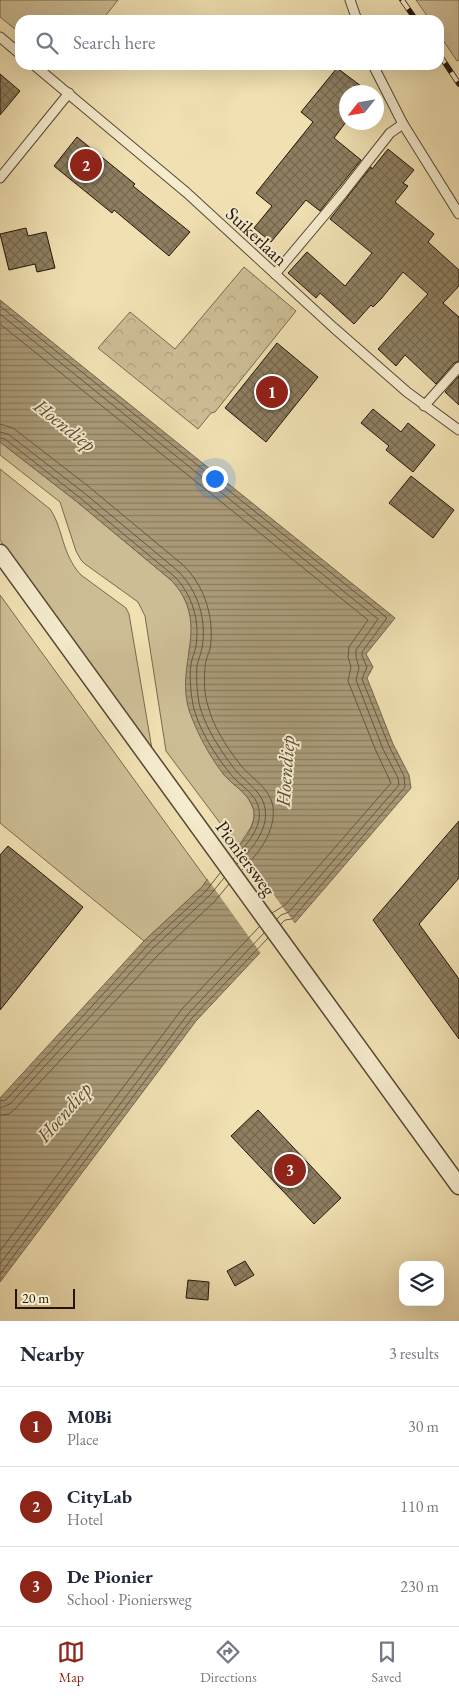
<!DOCTYPE html>
<meta charset="utf-8">
<style>
body{margin:0;font-family:"EB Garamond",serif;background:#f2f2f3;color:#1f2937}
.controls{position:absolute;right:15px;bottom:15px;display:grid;overflow:hidden;border-radius:10px;box-shadow:0 5px 20px #0002}
.controls button{width:45px;height:45px;display:grid;place-items:center;padding:0;border:0;border-bottom:1px solid #e0e1e3;background:#fff;color:#1f2937;font:25px sans-serif}
.compass{position:absolute;left:339px;top:85px;width:45px;height:45px;border-radius:50%;background:#fff;box-shadow:0 5px 20px #0002;rotate:239deg}
.scale{position:absolute;left:15px;bottom:12px;width:60px;box-sizing:border-box;padding-left:5px;border:2px solid #231509;border-top:0;font-size:14px;line-height:18px;white-space:nowrap;color:#231509;-webkit-text-stroke:4px #f5ebcd;paint-order:stroke}
.you{position:absolute;left:214px;top:478px;width:18px;height:18px;margin:-12px;border:4px solid #fff;border-radius:50%;background:#1a73e8;box-shadow:0 0 0 8px #1a73e833}
.badge{display:grid;place-items:center;width:32px;height:32px;border-radius:50%;background:#8f2418;color:#fff;font-size:16px;font-weight:700}
.pin{position:absolute;translate:-50% -50%;border:2px solid #fff;box-shadow:0 1px 5px #0006}
.list{margin:0;padding:0;list-style:none}
h2{display:flex;justify-content:space-between;align-items:center;height:65px;margin:0;padding:0 20px;font-size:21px}
h2 small{font-size:16px;font-weight:400;color:#747a83}
.list li{display:grid;grid-template-columns:32px 1fr auto;gap:15px;align-items:center;box-sizing:border-box;height:80px;padding:0 20px;border-top:1px solid #e0e1e3}
.list b{display:block;font-size:19px;white-space:nowrap}
.list p{margin:0;font-size:16px;white-space:nowrap;color:#747a83}
.list em{font-size:16px;font-style:normal;color:#747a83}
.icon{flex:none;width:28px;height:28px;fill:none;stroke:currentColor;stroke-width:2;stroke-linecap:round;stroke-linejoin:round}
.map{position:relative;flex:none;width:459px;height:1321px;overflow:hidden}
.search{position:absolute;background:#fff;box-shadow:0 5px 20px #0002;left:15px;right:15px;top:15px;height:55px;display:flex;align-items:center;gap:12px;box-sizing:border-box;padding:0 18px;border-radius:15px;color:#747a83;font-size:19px}
.sheet{height:305px;background:#fff}
nav{display:flex;justify-content:space-around;align-items:center;box-sizing:border-box;height:70px;border-top:1px solid #e0e1e3;background:#fff;font-size:14px;color:#747a83}
nav a{display:grid;justify-items:center;gap:2px}
nav .on{color:#8f2418}
.map>svg:first-child{display:block}
.grass{fill:#cdbd95;stroke:#78694f}
.forest{fill:url(#forest-crowns);stroke:#78694f}
.water{fill:url(#water-rules);stroke:#74654c}
.pier{fill:#f0e0b2}
.lines{fill:none;stroke-linecap:round;stroke-linejoin:round}
.shore{stroke:#665841;stroke-width:1}
.building{fill:url(#building-cross-hatch);stroke:#231509}
.service-casing{stroke:#564833;stroke-width:11}
.minor-casing{stroke:#564833;stroke-width:19}
.service{stroke:#f5ebcd;stroke-width:9}
.minor{stroke:#f5ebcd;stroke-width:16}
.rail-casing{stroke:#231509;stroke-width:5.5}
.rail{stroke:#f5ebcd;stroke-width:4;stroke-dasharray:11;stroke-linecap:butt}
.labels{text-anchor:middle;stroke-width:4;stroke-linejoin:round;paint-order:stroke}
.street-label{font-size:19px;fill:#231509;stroke:#f5ebcd}
.water-label{font-size:20px;font-style:italic;fill:#594b36;stroke:#f5ebcd}
</style>
<div class="map">
<svg width="459" height="1321" viewBox="0 0 459 1321">
<defs>
<pattern id="forest-crowns" width="20" height="18" patternUnits="userSpaceOnUse" patternTransform="scale(1.25)"><rect width="20" height="18" fill="#cdbd95"/><path d="M2 6a3 3 0 1 1 6 0M12 15a3 3 0 1 1 6 0" fill="none" stroke="#b0a27f"/></pattern>
<pattern id="water-rules" width="6" height="5" patternUnits="userSpaceOnUse" patternTransform="scale(1.25)"><rect width="6" height="5" fill="#aa9b79"/><path d="M0 2.5h6" fill="none" stroke="#8a7d61"/></pattern>
<pattern id="building-cross-hatch" width="8" height="8" patternUnits="userSpaceOnUse" patternTransform="scale(1.25)"><rect width="8" height="8" fill="#8e7f61"/><path d="M0 0l8 8M0 8l8-8" fill="none" stroke="#74674e"/></pattern>
</defs>
<rect width="100%" height="100%" fill="#f0e0b2"/>
<filter id="stains"><feTurbulence type="fractalNoise" baseFrequency=".004" numOctaves="4"/><feColorMatrix values="0 0 0 0 .2 0 0 0 0 .09 0 0 0 0 .02 0 0 0 .5 -.17"/></filter>
<radialGradient id="worn" r=".72"><stop offset=".6" stop-color="#630" stop-opacity="0"/><stop offset="1" stop-color="#630" stop-opacity=".3"/></radialGradient>
<g class="grass">
<polygon points="0,0 118,0 102,20 20,20 20,33 0,17"/>
<polygon points="416,0 459,0 459,60 457,61 439,34 439,20 430,20"/>
<polygon points="0,442 76,501 171,580 180,589 187,604 191,619 192,638 189,651 198,731 224,775 247,796 254,810 254,818 251,827 238,847 166,751 145,616 138,602 85,564 81,560 76,551 60,502 0,455"/>
<path d="M0,469L50,509C64,530 61,553 81,575L126,608L129,614L152,749L0,540Z"/>
<polygon points="0,595 207,880 202,887 144,941 0,823"/>
</g>
<polygon class="forest" points="244,267 296,311 215,412 211,413 198,429 98,348 130,312 175,349"/>
<path class="water" d="M0,300L395,618L366,654L373,667L367,678L393,744L409,775L411,788L293,925L287,924L196,1021L0,1282V1098L144,941L202,887C216,865 250,844 254,818C255,811 252,803 247,797C241,789 232,784 225,776C211,759 198,735 190,713C173,664 213,625 171,580L76,501L0,442Z"/>
<polygon class="pier" points="237,845 296,925 293,927 288,927 262,955 206,877"/>
<g class="lines">
<g class="shore">
<polyline points="0,306 387,618 362,652 362,656 367,667 362,679 389,746 404,776 405,787 292,919 285,920 281,924"/>
<polyline points="0,314 378,619 356,650 356,657 359,668 356,680 383,749 398,778 399,785 289,912 281,915 277,919"/>
<polyline points="0,324 368,620 349,647 348,657 351,667 348,681 376,751 391,783 285,905 272,913"/>
<path d="M0,424L13,428L88,486L183,565C205,586 215,619 210,649C208,655 205,661 205,668C204,679 204,694 208,706C213,726 226,746 239,763C250,778 270,787 273,807C276,832 258,854 242,870"/>
<path d="M0,432L8,434L83,492L178,571C198,591 207,620 202,648C201,654 198,660 197,666C196,679 197,695 200,707C206,728 220,750 233,767C243,781 262,790 265,808C269,830 251,850 237,864"/>
<path d="M0,438L5,439L79,497L174,576C192,594 200,620 196,646C195,652 192,658 191,664C189,678 191,696 194,709C200,731 215,755 229,772C238,785 257,793 259,810C262,829 245,847 233,859"/>
<polyline points="0,1101 6,1100 148,945 206,891 220,873"/>
<polyline points="0,1108 10,1104 152,949 210,895 224,878"/>
<polyline points="0,1115 9,1114 15,1109 158,955 215,901 229,884"/>
<polyline points="0,1251 182,1009 259,927"/>
<polyline points="0,1264 188,1014 264,933"/>
<polyline points="0,1274 192,1018 268,938"/>
</g>
</g>
<g class="building">
<polygon points="337,68 369,92 346,92 346,122 334,138 361,160 320,211 306,200 271,242 254,228 272,206 256,193 313,122 301,112"/>
<polygon points="0,74 20,91 0,115"/>
<polygon points="77,137 135,184 133,186 190,232 169,256 114,210 112,213 54,166"/>
<polygon points="388,149 414,170 403,183 408,186 395,202 434,234 428,242 459,270 459,286 443,303 459,317 459,361 454,363 436,384 405,355 396,366 378,349 428,294 403,272 381,299 373,307 371,305 354,324 320,293 316,298 288,273 307,252 345,286 372,253 330,219 371,167 372,169"/>
<polygon points="26,228 28,236 46,232 55,268 37,272 35,264 9,270 0,234"/>
<polygon points="277,343 318,377 266,442 225,408"/>
<polygon points="459,376 459,405 445,392"/>
<polygon points="373,409 401,432 408,423 435,445 413,472 386,450 389,446 361,423"/>
<polygon points="411,476 454,510 433,538 389,503"/>
<polygon points="459,821 459,878 419,924 459,979 459,1039 373,920"/>
<polygon points="8,846 83,907 0,1010 0,855"/>
<polygon points="258,1110 341,1198 314,1224 231,1136"/>
<polygon points="245,1261 254,1275 235,1286 227,1271"/>
<polygon points="188,1280 209,1282 208,1300 186,1298"/>
</g>
<g class="lines">
<defs>
<g id="service">
<polyline points="350,0 357,20"/>
<polyline points="0,37 20,54"/>
<polyline points="34,65 187,193 334,328 407,392 459,430"/>
<polyline points="373,65 403,124 459,214"/>
<polyline points="0,178 69,93"/>
<polyline points="275,274 343,193 390,133 403,124"/>
<polyline points="424,406 459,367"/>
</g>
<polyline id="minor" points="0,553 459,1186"/>
</defs>
<use href="#service" class="service-casing"/>
<use href="#minor" class="minor-casing"/>
<use href="#service" class="service"/>
<use href="#minor" class="minor"/>
<defs>
<g id="rail">
<polyline points="402,0 416,20"/>
<polyline points="439,54 459,84"/>
</g>
</defs>
<use href="#rail" class="rail-casing"/>
<use href="#rail" class="rail"/>
</g>
<g class="labels">
<g class="street-label">
<text transform="translate(257 236) rotate(43)" y="7">Suikerlaan</text>
<text transform="translate(246 858) rotate(54)" y="7">Pioniersweg</text>
</g>
<g class="water-label">
<text transform="translate(65 425) rotate(38)" y="7">Hoendiep</text>
<text transform="translate(285 771) rotate(-86)" y="7">Hoendiep</text>
<text transform="translate(64 1112) rotate(-49)" y="7">Hoendiep</text>
</g>
</g>
<rect width="100%" height="100%" filter="url(#stains)"/>
<rect width="100%" height="100%" fill="url(#worn)"/>
</svg>
<div class="controls">
<button><svg class="icon" aria-label="layers" viewBox="0 0 24 24"><path d="M12 4l9 5-9 5-9-5zM3 14l9 5 9-5"/></svg></button>
</div>
<svg class="compass" viewBox="-18 -18 36 36"><path d="M0-13l5 13h-10z" fill="#e53935"/><path d="M0 13l5-13h-10z" fill="#747a83"/></svg>
<div class="scale">20 m</div>
<div class="you"></div>
<div class="pin badge" style="left:272px;top:392px">1</div>
<div class="pin badge" style="left:86px;top:165px">2</div>
<div class="pin badge" style="left:290px;top:1170px">3</div>
<div class="search"><svg class="icon" aria-label="search" viewBox="0 0 24 24"><circle cx="10" cy="10" r="6"/><path d="M15 15l6 6"/></svg>Search here</div>
</div>
<section class="sheet">
<h2>Nearby<small>3 results</small></h2>
<ul class="list">
<li><span class="badge">1</span><div><b>M0Bi</b><p>Place</p></div><em>30 m</em></li>
<li><span class="badge">2</span><div><b>CityLab</b><p>Hotel</p></div><em>110 m</em></li>
<li><span class="badge">3</span><div><b>De Pionier</b><p>School · Pioniersweg</p></div><em>230 m</em></li>
</ul>
</section>
<nav>
<a class="on"><svg class="icon" aria-label="map" viewBox="0 0 24 24"><path d="M3 6l6-2 6 2 6-2v14l-6 2-6-2-6 2zM9 4v14M15 6v14"/></svg>Map</a>
<a><svg class="icon" aria-label="directions" viewBox="0 0 24 24"><path d="M12 3l9 9-9 9-9-9zM9 14v-3h6M13 9l2 2-2 2"/></svg>Directions</a>
<a><svg class="icon" aria-label="saved" viewBox="0 0 24 24"><path d="M7 4h10v16l-5-4-5 4z"/></svg>Saved</a>
</nav>
